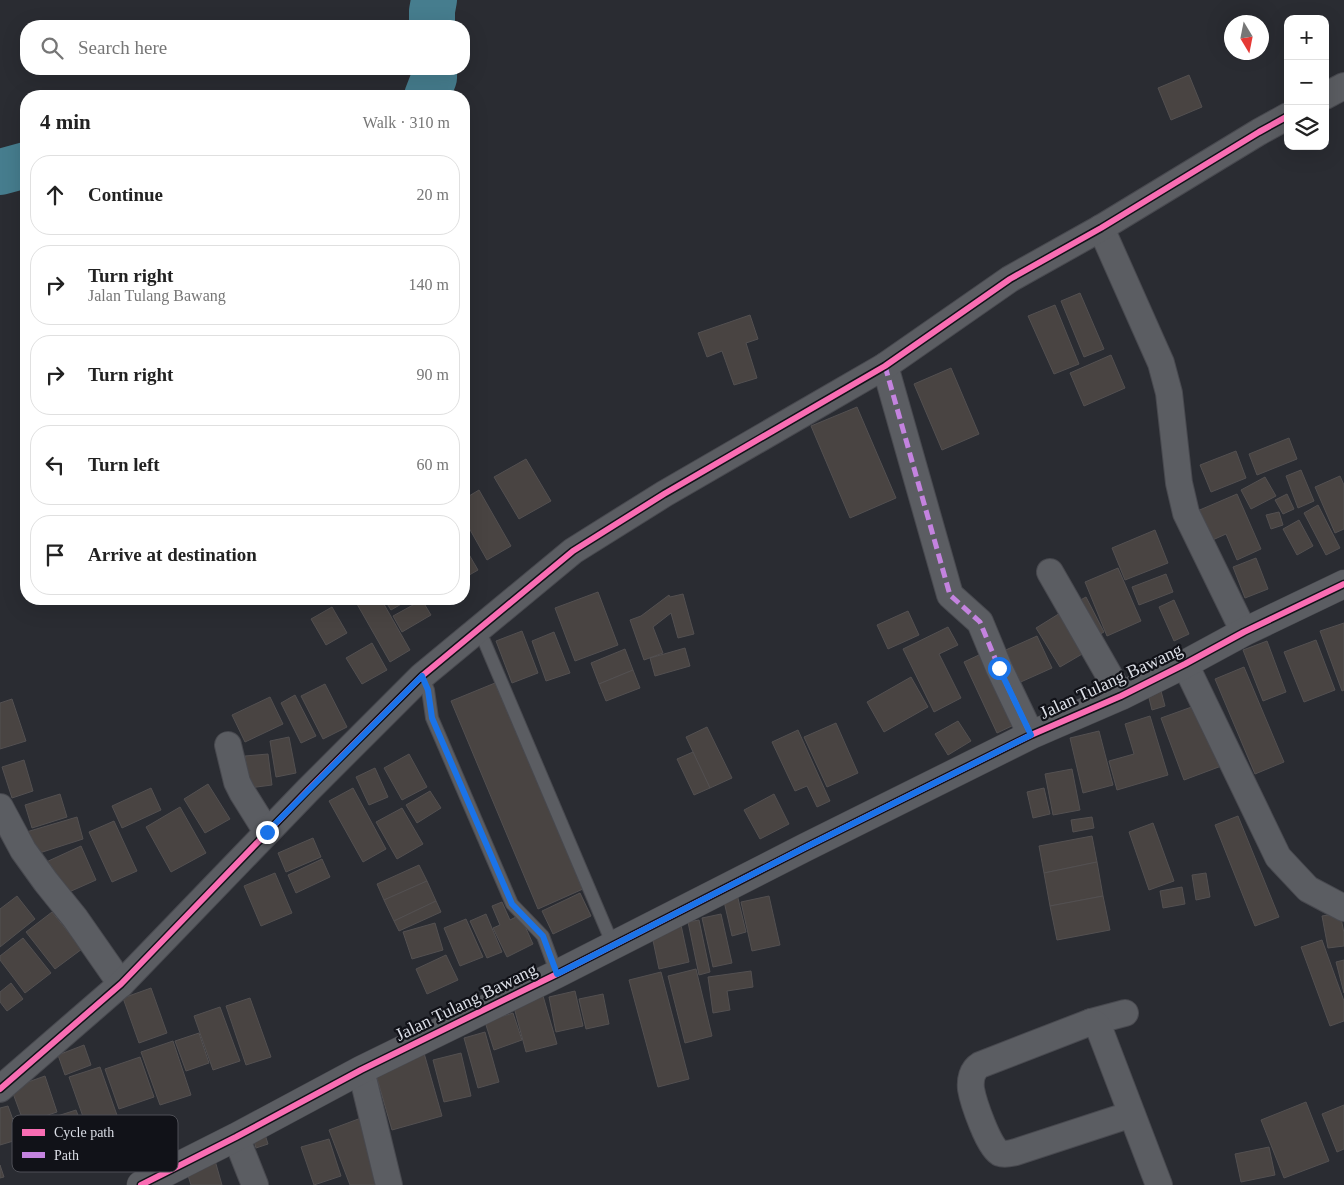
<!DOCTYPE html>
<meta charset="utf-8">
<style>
body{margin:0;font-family:Georgia,serif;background:#f6f6f6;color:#222}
.controls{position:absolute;right:15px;top:15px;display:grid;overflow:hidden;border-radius:10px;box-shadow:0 5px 20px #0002}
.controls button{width:45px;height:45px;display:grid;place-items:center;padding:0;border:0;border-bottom:1px solid #e0e0e0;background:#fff;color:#222;font:25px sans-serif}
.compass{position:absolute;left:1224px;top:15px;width:45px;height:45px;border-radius:50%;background:#fff;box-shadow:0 5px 20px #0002;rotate:170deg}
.stop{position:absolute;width:15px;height:15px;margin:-11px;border:4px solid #1a73e8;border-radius:50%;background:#fff}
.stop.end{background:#1a73e8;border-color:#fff;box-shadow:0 1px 5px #0008}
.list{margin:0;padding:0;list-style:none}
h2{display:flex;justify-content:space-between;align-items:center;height:65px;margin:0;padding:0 20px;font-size:21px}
h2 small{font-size:16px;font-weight:400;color:#767676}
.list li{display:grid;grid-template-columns:32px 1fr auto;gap:15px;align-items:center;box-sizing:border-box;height:80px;margin:0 10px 10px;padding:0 10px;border:1px solid #e0e0e0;border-radius:20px}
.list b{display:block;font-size:19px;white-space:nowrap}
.list p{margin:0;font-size:16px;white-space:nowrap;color:#767676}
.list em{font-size:16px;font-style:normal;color:#767676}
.icon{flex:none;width:28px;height:28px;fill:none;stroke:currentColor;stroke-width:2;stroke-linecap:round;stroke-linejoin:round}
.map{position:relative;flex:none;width:1344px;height:1185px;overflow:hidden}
.search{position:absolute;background:#fff;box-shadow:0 5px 20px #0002;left:20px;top:20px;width:450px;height:55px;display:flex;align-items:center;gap:12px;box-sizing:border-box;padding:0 18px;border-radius:20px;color:#767676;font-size:19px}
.panel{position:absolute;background:#fff;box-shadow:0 5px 20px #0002;left:20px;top:90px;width:450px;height:515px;border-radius:20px}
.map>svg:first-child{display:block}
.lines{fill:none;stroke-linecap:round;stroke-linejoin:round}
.river{stroke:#467d8e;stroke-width:46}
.building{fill:#494442;stroke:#535051}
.lane-casing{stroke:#48494f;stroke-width:14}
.street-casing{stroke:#48494f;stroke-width:28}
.secondary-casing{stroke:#48494f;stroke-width:29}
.lane{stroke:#5b5d62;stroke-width:12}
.street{stroke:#5b5d62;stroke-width:26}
.secondary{stroke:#5b5d62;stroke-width:28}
.quiet{stroke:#c483df;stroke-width:5;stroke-dasharray:10 5;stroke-linecap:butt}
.cycleway-casing{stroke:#111218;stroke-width:9}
.cycleway{stroke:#f96db3;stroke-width:6}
.route{stroke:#1a73e8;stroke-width:6}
.labels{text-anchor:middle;stroke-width:4.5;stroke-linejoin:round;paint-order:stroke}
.street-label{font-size:18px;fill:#dbdee6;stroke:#111218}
.key{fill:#111218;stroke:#4e4f56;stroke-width:1}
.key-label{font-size:14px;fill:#dbdee6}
</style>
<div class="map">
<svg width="1344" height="1185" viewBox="0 0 1344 1185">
<rect width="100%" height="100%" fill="#2a2c32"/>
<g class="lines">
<g class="river">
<polyline points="432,26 432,11 434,0"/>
<polyline points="427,96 434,78 434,69"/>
<polyline points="0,172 26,165"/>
</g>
</g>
<g class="building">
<polygon points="1189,75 1202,107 1171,120 1158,88"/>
<polygon points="1080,293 1104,349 1084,357 1061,301"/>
<polygon points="1055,305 1079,364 1054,374 1028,316"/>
<polygon points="750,315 758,339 746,343 757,378 734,385 722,351 707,357 698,333"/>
<polygon points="1111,355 1125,388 1084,406 1070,373"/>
<polygon points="951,368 979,434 942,450 914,384"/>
<polygon points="857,407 896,498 850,518 811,426"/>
<polygon points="1289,438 1297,459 1257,475 1249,454"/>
<polygon points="1236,451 1246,478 1211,492 1200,465"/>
<polygon points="526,459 551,501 519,519 494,477"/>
<polygon points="1301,470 1314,501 1298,508 1286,476"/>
<polygon points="1340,476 1344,485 1344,529 1335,533 1315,487"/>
<polygon points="1265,477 1276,496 1251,509 1241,490"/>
<polygon points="479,490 511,546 487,560 464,519 464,499"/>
<polygon points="1237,494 1261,549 1237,560 1226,534 1208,542 1195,512"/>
<polygon points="1287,494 1294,509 1283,514 1275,500"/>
<polygon points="1318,505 1340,548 1326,555 1304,513"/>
<polygon points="1279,512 1283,525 1271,529 1266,515"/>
<polygon points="1299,520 1313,546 1297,555 1283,529"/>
<polygon points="1155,530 1168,563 1125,580 1112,548"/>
<polygon points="467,551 478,570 464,578 464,552"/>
<polygon points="1256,558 1268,589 1245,598 1233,567"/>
<polygon points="1118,568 1141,621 1107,636 1085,582"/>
<polygon points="1166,574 1173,592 1139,605 1132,587"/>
<polygon points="598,592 618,645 575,661 555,608"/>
<polygon points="683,594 694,634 678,638 671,613 653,627 663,653 644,660 630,620 641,616 669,595 670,597"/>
<polygon points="1086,597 1104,632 1091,639 1073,604"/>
<polygon points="366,599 381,599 410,650 390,662 357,604"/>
<polygon points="384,599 410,599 391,610"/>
<polygon points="422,600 431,615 402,632 393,616"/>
<polygon points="1174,600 1189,634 1174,641 1159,607"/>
<polygon points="332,607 347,633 326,645 311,619"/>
<polygon points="1065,610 1089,650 1060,667 1036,628"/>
<polygon points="908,611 919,635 888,649 877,625"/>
<polygon points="1344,623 1344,690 1342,691 1320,631"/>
<polygon points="948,627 958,645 939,654 961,698 934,712 903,649"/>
<polygon points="522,631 538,673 512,683 496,641"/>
<polygon points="554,632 570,673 546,681 532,641"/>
<polygon points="1037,636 1052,668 1014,685 999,653"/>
<polygon points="1316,640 1335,690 1304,702 1284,652"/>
<polygon points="1267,641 1286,692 1263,701 1243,650"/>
<polygon points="372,643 387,670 362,684 346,658"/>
<polygon points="685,648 690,666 655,676 650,658"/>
<polygon points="625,649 633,670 599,684 591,663"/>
<polygon points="981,654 1014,725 997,733 964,662"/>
<polygon points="1244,667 1284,762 1255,774 1215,679"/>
<polygon points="633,670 640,688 606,701 599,684"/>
<polygon points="911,677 928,707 884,732 867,702"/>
<polygon points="495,683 583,889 538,909 451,701"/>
<polygon points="325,684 347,727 323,739 301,696"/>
<polygon points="1161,691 1165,706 1152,710 1148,694"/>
<polygon points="295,695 316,736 301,743 281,703"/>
<polygon points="270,697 283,724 245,742 232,715"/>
<polygon points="12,699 26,741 0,749 0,703"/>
<polygon points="1200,704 1224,765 1184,780 1161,718"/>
<polygon points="1150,716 1168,775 1117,790 1109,761 1134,754 1125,724"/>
<polygon points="958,721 971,741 948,755 935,734"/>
<polygon points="836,723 858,773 827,787 804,737"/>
<polygon points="707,727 732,778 710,788 686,737"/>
<polygon points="798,730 830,801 817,807 807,786 795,791 772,742"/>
<polygon points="1099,731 1113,785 1083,793 1070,738"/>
<polygon points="289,737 296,773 276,777 270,741"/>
<polygon points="693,752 710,788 694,795 677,759"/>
<polygon points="268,754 272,785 249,788 245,756"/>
<polygon points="409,754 427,787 402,800 384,768"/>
<polygon points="24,760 33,791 12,798 2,767"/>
<polygon points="375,768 388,797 369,805 356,777"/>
<polygon points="1072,769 1080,810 1053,815 1045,774"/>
<polygon points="208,784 230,819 205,833 184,799"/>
<polygon points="151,788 161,810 122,828 112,806"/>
<polygon points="353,788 386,849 363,862 329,801"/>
<polygon points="1044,788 1050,814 1033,818 1027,792"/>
<polygon points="430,791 441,808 417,823 406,805"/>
<polygon points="60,794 67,817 32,828 25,805"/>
<polygon points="774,794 789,824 760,839 744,810"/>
<polygon points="180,807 206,853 171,872 146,827"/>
<polygon points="402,808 423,844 397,859 376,822"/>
<polygon points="1238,816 1279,917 1255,926 1215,825"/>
<polygon points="77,817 83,839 30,856 23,833"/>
<polygon points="1092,817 1094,828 1073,832 1071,820"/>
<polygon points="114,821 137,871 112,882 89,832"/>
<polygon points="1153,823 1174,881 1149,890 1129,832"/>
<polygon points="1092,836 1097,862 1044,873 1039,846"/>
<polygon points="313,838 321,857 286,872 278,853"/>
<polygon points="81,846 96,880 60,896 44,863"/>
<polygon points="322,859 330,877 296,893 288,875"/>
<polygon points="1097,862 1103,896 1050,906 1044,873"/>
<polygon points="419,865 427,881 384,900 377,884"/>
<polygon points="275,873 292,913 261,926 244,886"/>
<polygon points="1206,873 1210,897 1196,900 1192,875"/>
<polygon points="427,881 436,901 394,921 384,900"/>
<polygon points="1182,887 1185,904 1163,908 1160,891"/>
<polygon points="580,893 591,916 553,934 542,911"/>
<polygon points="737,894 746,932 732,936 723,897"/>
<polygon points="17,896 35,919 0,947 0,909"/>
<polygon points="769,896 780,945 752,951 741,902"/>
<polygon points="1103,896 1110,930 1057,940 1050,906"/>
<polygon points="436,901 441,912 399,931 394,921"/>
<polygon points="502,902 510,920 520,915 533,944 507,957 493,928 500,925 492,906"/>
<polygon points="52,912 82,949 55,969 26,932"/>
<polygon points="1340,913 1344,933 1344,946 1328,948 1322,916"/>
<polygon points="486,914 502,952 487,958 470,921"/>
<polygon points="721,914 732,963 713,967 702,918"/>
<polygon points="466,919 483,957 460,966 444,928"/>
<polygon points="699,920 710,972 699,975 688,922"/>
<polygon points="435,923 443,950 412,959 403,932"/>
<polygon points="681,925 689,962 659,969 651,931"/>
<polygon points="23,938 51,973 25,993 0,960 0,956"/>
<polygon points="1322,940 1344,1001 1344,1021 1330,1026 1301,947"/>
<polygon points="446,955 458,980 427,994 416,969"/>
<polygon points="1344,960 1344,993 1336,962"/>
<polygon points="696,969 712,1036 685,1043 668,976"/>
<polygon points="751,971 753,987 727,991 730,1010 713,1013 708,977"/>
<polygon points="661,972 689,1079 658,1087 629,980"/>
<polygon points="11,983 23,999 7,1011 0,1002 0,992"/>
<polygon points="151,988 167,1033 139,1043 123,998"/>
<polygon points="541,989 557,1044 526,1052 511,996"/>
<polygon points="575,991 583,1026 556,1032 549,997"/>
<polygon points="603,994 609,1024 586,1029 579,999"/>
<polygon points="250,998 271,1057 246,1065 226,1006"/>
<polygon points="220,1007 240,1061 213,1070 194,1016"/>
<polygon points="513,1013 522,1040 494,1050 485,1022"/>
<polygon points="485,1032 499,1082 478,1088 464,1038"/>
<polygon points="199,1033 209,1063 186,1071 175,1041"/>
<polygon points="173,1041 191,1095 160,1105 141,1052"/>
<polygon points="84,1045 91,1065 65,1075 58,1055"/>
<polygon points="424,1053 442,1116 392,1130 374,1068"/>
<polygon points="461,1053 471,1096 444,1102 433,1060"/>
<polygon points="140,1057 154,1097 119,1109 105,1069"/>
<polygon points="100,1067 118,1118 87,1128 69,1077"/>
<polygon points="45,1076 57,1112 24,1123 11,1088"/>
<polygon points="1306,1102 1329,1161 1284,1178 1261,1120"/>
<polygon points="1344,1105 1344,1149 1337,1152 1322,1114"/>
<polygon points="8,1106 20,1139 0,1145 0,1108"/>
<polygon points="76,1110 88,1142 56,1153 45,1120"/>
<polygon points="361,1118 380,1185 350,1185 329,1130"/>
<polygon points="263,1128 268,1144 256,1148 251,1131"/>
<polygon points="329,1139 341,1176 314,1185 301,1147"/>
<polygon points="1269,1147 1275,1175 1241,1182 1235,1154"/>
<polygon points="214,1157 222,1185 191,1185 185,1166"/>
<polygon points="0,1165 4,1177 0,1178"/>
</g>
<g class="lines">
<defs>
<g id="lane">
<polyline points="479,629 613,945"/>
<polyline points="422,676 428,690 432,718 512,904 543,936 557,974"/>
</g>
<g id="street">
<polyline points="1325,96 1344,86"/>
<polyline points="1101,228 1161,363 1169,393 1179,483 1186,513 1244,632"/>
<polyline points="885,366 950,595 980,622 999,668 1031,735"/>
<polyline points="1050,572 1121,696"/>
<polyline points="1185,664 1278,857 1308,889 1344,908"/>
<polyline points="228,745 237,782 242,792 267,832"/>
<polyline points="0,807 23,850 46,882 75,918 121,984"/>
<polyline points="1091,1022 1125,1013"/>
<polyline points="361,1070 389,1185"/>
<polyline points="0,1089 121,984 308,790 422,676 573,551 664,494 885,366 1010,279 1101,228 1259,132 1288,116"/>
<path d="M1132,1114L1016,1152C1011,1153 1005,1155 1000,1153C989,1149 973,1101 971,1089C970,1080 972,1070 980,1065L1091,1022L1096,1024L1099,1028L1159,1185"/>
<polyline points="236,1137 255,1185"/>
</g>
<polyline id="secondary" points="141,1185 236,1137 361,1070 557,974 806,847 1031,735 1121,696 1185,664 1244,632 1344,584"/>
</defs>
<use href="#lane" class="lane-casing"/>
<use href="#street" class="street-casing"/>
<use href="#secondary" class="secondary-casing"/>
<use href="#lane" class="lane"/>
<use href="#street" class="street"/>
<use href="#secondary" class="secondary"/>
<polyline class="quiet" points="885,366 950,595 980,622 999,668 1031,735"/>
<defs>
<g id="cycleway">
<polyline points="0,1089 121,984 308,790 422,676 573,551 664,494 885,366 1010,279 1101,228 1259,132 1288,116"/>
<polyline points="141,1185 236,1137 361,1070 557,974 806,847 1031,735 1121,696 1185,664 1244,632 1344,584"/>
</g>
</defs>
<use href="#cycleway" class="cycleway-casing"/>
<use href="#cycleway" class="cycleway"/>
</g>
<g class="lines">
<polyline class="route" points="267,832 422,676 428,690 432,718 512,904 543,936 557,974 806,847 1031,735 999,668"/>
</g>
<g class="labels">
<g class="street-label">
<text transform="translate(1111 681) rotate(-25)" y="6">Jalan Tulang Bawang</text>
<text transform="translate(466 1002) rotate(-26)" y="6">Jalan Tulang Bawang</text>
</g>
</g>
<rect x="12" y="1115" width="166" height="57" rx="8" class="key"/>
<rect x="22" y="1129" width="23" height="7" fill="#f96db3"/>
<rect x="22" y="1152" width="23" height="6" fill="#c483df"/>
<g class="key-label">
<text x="54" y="1137">Cycle path</text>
<text x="54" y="1160">Path</text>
</g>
</svg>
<div class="controls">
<button>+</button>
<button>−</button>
<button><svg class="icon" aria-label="layers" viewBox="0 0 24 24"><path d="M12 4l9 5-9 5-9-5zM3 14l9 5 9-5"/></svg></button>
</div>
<svg class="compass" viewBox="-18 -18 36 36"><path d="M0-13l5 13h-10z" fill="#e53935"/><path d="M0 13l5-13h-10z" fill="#767676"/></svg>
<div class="stop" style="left:999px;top:668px"></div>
<div class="stop end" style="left:267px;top:832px"></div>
<div class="search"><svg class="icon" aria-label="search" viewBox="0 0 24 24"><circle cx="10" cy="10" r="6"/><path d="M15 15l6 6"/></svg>Search here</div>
<section class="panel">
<h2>4 min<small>Walk · 310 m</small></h2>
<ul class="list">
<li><svg class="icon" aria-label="ahead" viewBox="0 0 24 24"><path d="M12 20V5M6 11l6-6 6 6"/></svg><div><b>Continue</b></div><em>20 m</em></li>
<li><svg class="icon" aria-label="right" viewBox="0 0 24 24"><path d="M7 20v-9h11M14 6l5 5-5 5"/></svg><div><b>Turn right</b><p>Jalan Tulang Bawang</p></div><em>140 m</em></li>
<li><svg class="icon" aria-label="right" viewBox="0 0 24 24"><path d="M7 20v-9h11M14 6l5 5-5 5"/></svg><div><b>Turn right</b></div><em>90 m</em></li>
<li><svg class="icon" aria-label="left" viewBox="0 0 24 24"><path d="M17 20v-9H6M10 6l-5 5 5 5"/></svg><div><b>Turn left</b></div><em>60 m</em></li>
<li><svg class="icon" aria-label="arrive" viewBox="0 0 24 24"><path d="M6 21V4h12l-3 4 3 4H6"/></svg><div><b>Arrive at destination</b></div></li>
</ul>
</section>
</div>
